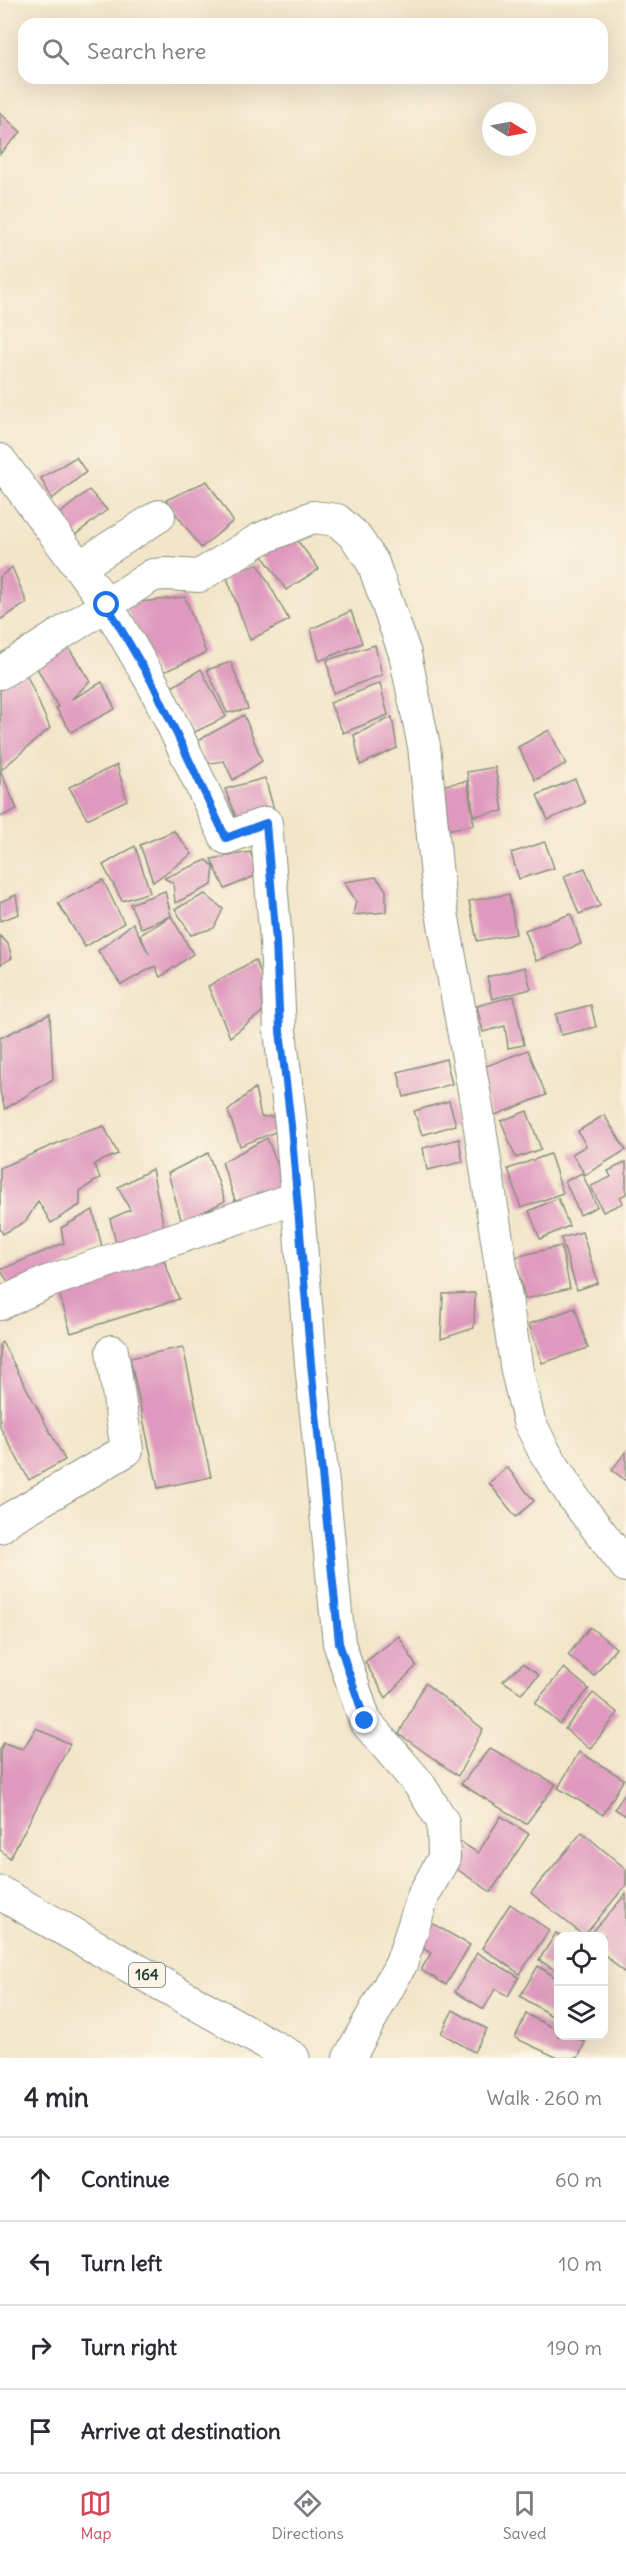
<!DOCTYPE html>
<meta charset="utf-8">
<style>
body{margin:0;font-family:Delius,sans-serif;background:#f7f7f7;color:#2b2b33}
.controls{position:absolute;right:18px;bottom:18px;display:grid;overflow:hidden;border-radius:12px;box-shadow:0 6px 24px #0002}
.controls button{width:54px;height:54px;display:grid;place-items:center;padding:0;border:0;border-bottom:2px solid #e1e1e2;background:#fff;color:#2b2b33;font:30px sans-serif}
.compass{position:absolute;left:482px;top:102px;width:54px;height:54px;border-radius:50%;background:#fff;box-shadow:0 6px 24px #0002;rotate:100deg}
.stop{position:absolute;width:18px;height:18px;margin:-14px;border:4px solid #1a73e8;border-radius:50%;background:#fff}
.stop.end{background:#1a73e8;border-color:#fff;box-shadow:0 2px 6px #0008}
.list{margin:0;padding:0;list-style:none}
h2{display:flex;justify-content:space-between;align-items:center;height:78px;margin:0;padding:0 24px;font-size:26px}
h2 small{font-size:20px;font-weight:400;color:#7c7c81}
.list li{display:grid;grid-template-columns:39px 1fr auto;gap:18px;align-items:center;box-sizing:border-box;height:84px;padding:0 24px;border-top:2px solid #e1e1e2}
.list b{display:block;font-size:22px;white-space:nowrap}
.list em{font-size:20px;font-style:normal;color:#7c7c81}
.icon{flex:none;width:33px;height:33px;fill:none;stroke:currentColor;stroke-width:2;stroke-linecap:round;stroke-linejoin:round}
.map{position:relative;flex:none;width:626px;height:2058px;overflow:hidden}
.search{position:absolute;background:#fff;box-shadow:0 6px 24px #0002;left:18px;right:18px;top:18px;height:66px;display:flex;align-items:center;gap:15px;box-sizing:border-box;padding:0 21px;border-radius:18px;color:#7c7c81;font-size:22px}
.sheet{height:414px;background:#fff}
nav{display:flex;justify-content:space-around;align-items:center;box-sizing:border-box;height:84px;border-top:2px solid #e1e1e2;background:#fff;font-size:16px;color:#7c7c81}
nav a{display:grid;justify-items:center;gap:3px}
nav .on{color:#d1495b}
.map>svg:first-child{display:block}
.building{fill:#df99be}
.lines{fill:none;stroke-linecap:round;stroke-linejoin:round}
.minor-casing{stroke:#88917e;stroke-width:34}
.major-casing{stroke:#88917e;stroke-width:35}
.minor{stroke:#fff;stroke-width:32}
.major{stroke:#fff;stroke-width:33}
.route{stroke:#1a73e8;stroke-width:8}
.labels{text-anchor:middle;stroke-width:4.5;stroke-linejoin:round;paint-order:stroke}
.shield{fill:#fcf5e5;stroke:#617469;stroke-width:1.5}
.shield-label{font-size:15px;font-weight:bold;fill:#1f3d34}
</style>
<div class="map">
<svg width="626" height="2058" viewBox="0 0 626 2058">
<rect width="100%" height="100%" fill="#fcf5e5"/>
<filter id="ink" filterUnits="userSpaceOnUse"><feTurbulence type="fractalNoise" baseFrequency=".0167" numOctaves="2"/><feDisplacementMap in="SourceGraphic" scale="12" xChannelSelector="R" yChannelSelector="G"/><feConvolveMatrix kernelMatrix="1 2 1 2 8 2 1 2 1" color-interpolation-filters="sRGB"/></filter>
<filter id="wash" filterUnits="userSpaceOnUse"><feTurbulence type="fractalNoise" baseFrequency=".008" numOctaves="4" result="noise"/><feDisplacementMap in="SourceGraphic" scale="24" xChannelSelector="R" yChannelSelector="G"/><feGaussianBlur stdDeviation="1.35" result="paint"/><feColorMatrix in="noise" values="0 0 0 0 0 0 0 0 0 0 0 0 0 0 0 0 0 1.4 0 .05"/><feComposite in="paint" operator="in"/></filter>
<g filter="url(#wash)">
<rect width="100%" height="100%" fill="#f2e5c9"/>
<g id="blocks">
<g class="building">
<polygon points="0,113 21,132 0,154"/>
<polygon points="76,457 86,472 52,499 41,478"/>
<polygon points="207,481 233,521 201,548 166,500"/>
<polygon points="89,490 107,510 75,535 53,519"/>
<polygon points="294,536 319,569 286,590 260,552"/>
<polygon points="258,564 289,620 250,640 226,575"/>
<polygon points="12,567 27,603 0,620 0,577"/>
<polygon points="185,597 206,653 157,675 124,604"/>
<polygon points="351,611 362,643 319,661 311,629"/>
<polygon points="375,645 382,675 333,693 327,660"/>
<polygon points="68,647 90,681 72,699 102,682 115,709 71,732 56,708 58,707 37,668"/>
<polygon points="231,662 248,709 227,713 207,670"/>
<polygon points="201,669 226,717 193,733 167,690"/>
<polygon points="25,671 50,728 1,770 0,686"/>
<polygon points="380,683 388,715 343,733 330,703"/>
<polygon points="244,715 262,761 233,780 224,761 204,764 199,740"/>
<polygon points="392,717 397,748 360,765 354,735"/>
<polygon points="549,730 566,764 535,780 518,747"/>
<polygon points="117,765 127,800 87,819 69,787"/>
<polygon points="495,767 503,811 474,816 467,772"/>
<polygon points="0,770 17,809 0,817"/>
<polygon points="265,778 274,810 237,820 225,789"/>
<polygon points="575,779 585,803 548,820 537,795"/>
<polygon points="467,781 474,825 446,830 438,786"/>
<polygon points="174,831 192,854 153,882 140,845"/>
<polygon points="545,842 554,868 519,879 511,853"/>
<polygon points="135,846 150,892 122,901 103,865"/>
<polygon points="250,852 259,874 225,889 211,859"/>
<polygon points="207,860 214,867 212,885 175,903 173,883 164,878"/>
<polygon points="585,868 600,906 579,914 564,876"/>
<polygon points="376,877 386,890 386,912 353,915 356,901 344,882"/>
<polygon points="103,880 124,923 85,947 58,903"/>
<polygon points="165,891 171,916 141,928 130,904"/>
<polygon points="205,894 223,909 214,928 191,935 175,909"/>
<polygon points="509,894 516,934 477,941 469,901"/>
<polygon points="16,895 19,914 0,921 0,902"/>
<polygon points="571,914 581,944 536,961 525,930"/>
<polygon points="171,916 193,954 160,977 155,966 121,985 98,951 133,923 149,954 140,935"/>
<polygon points="0,936 8,944 12,958 0,965"/>
<polygon points="255,960 274,1003 230,1037 208,986"/>
<polygon points="525,967 531,989 492,999 487,977"/>
<polygon points="514,996 524,1045 508,1048 505,1026 483,1032 477,1006"/>
<polygon points="591,1005 596,1027 561,1035 556,1014"/>
<polygon points="50,1014 53,1079 5,1109 0,1092 0,1038"/>
<polygon points="528,1050 546,1095 493,1116 476,1070"/>
<polygon points="446,1059 452,1084 404,1097 398,1072"/>
<polygon points="255,1088 261,1117 281,1116 285,1128 240,1146 228,1111"/>
<polygon points="449,1101 456,1125 422,1135 414,1111"/>
<polygon points="527,1111 541,1149 516,1158 501,1121"/>
<polygon points="604,1115 626,1150 585,1175 572,1154 586,1146 578,1131"/>
<polygon points="104,1126 118,1154 94,1164 100,1178 80,1191 80,1205 51,1223 38,1201 26,1221 3,1234 0,1229 0,1168 76,1135"/>
<polygon points="267,1138 286,1186 237,1206 222,1162"/>
<polygon points="459,1139 463,1162 427,1170 423,1148"/>
<polygon points="208,1153 225,1201 182,1223 168,1173"/>
<polygon points="550,1154 563,1193 521,1208 508,1169"/>
<polygon points="626,1162 626,1194 620,1197 623,1203 603,1212 591,1186 611,1177 608,1171"/>
<polygon points="152,1169 165,1232 117,1246 110,1219 130,1210 118,1187"/>
<polygon points="582,1173 597,1207 580,1215 565,1181"/>
<polygon points="558,1198 569,1226 540,1239 529,1211"/>
<polygon points="93,1210 102,1247 13,1288 0,1270 64,1243 61,1228"/>
<polygon points="582,1232 598,1283 577,1290 561,1238"/>
<polygon points="561,1246 570,1288 525,1299 515,1257"/>
<polygon points="161,1253 179,1299 71,1333 57,1286"/>
<polygon points="475,1293 474,1328 441,1339 443,1294"/>
<polygon points="575,1308 588,1348 542,1363 529,1324"/>
<polygon points="2,1342 65,1460 29,1480 0,1427 0,1344"/>
<polygon points="183,1347 211,1477 158,1488 130,1358"/>
<polygon points="626,1451 626,1481 612,1470"/>
<polygon points="507,1467 534,1501 516,1517 489,1483"/>
<polygon points="590,1627 616,1648 594,1676 568,1655"/>
<polygon points="399,1636 416,1666 386,1698 365,1662"/>
<polygon points="523,1664 539,1675 521,1693 503,1681"/>
<polygon points="564,1668 589,1689 560,1724 535,1703"/>
<polygon points="425,1683 483,1729 458,1776 399,1734"/>
<polygon points="593,1693 618,1713 590,1749 565,1729"/>
<polygon points="36,1728 70,1744 10,1858 0,1850 0,1750 4,1743 23,1749"/>
<polygon points="490,1748 556,1784 526,1824 461,1784"/>
<polygon points="579,1752 624,1779 603,1815 558,1788"/>
<polygon points="626,1791 626,1816 615,1809"/>
<polygon points="501,1816 529,1834 491,1892 446,1862 459,1841 478,1853"/>
<polygon points="582,1832 626,1869 626,1885 584,1936 531,1893"/>
<polygon points="626,1894 626,1974 604,1954 604,1936 589,1936"/>
<polygon points="510,1904 549,1930 520,1974 482,1948"/>
<polygon points="428,1921 470,1945 446,1985 421,1970 431,1953 415,1944"/>
<polygon points="556,1933 562,1936 558,1936 558,1972 539,1960"/>
<polygon points="477,1953 519,1977 508,1996 495,1989 484,2009 455,1992"/>
<polygon points="538,1966 558,1979 558,2020 520,1996"/>
<polygon points="453,2010 487,2029 474,2052 441,2033"/>
<polygon points="526,2014 558,2030 558,2036 571,2036 585,2042 578,2058 558,2058 515,2038"/>
</g>
</g>
</g>
<g filter="url(#ink)">
<use href="#blocks" fill-opacity="0" stroke="#88917e" stroke-width="1.5"/>
<g class="lines">
<defs>
<g id="minor">
<polyline points="0,460 107,605 154,686 226,838 266,823 276,942 280,1031 291,1125 311,1364 339,1643 365,1721 419,1784 443,1822 444,1858 424,1894 401,1964 349,2058"/>
<polyline points="79,567 159,516"/>
<polyline points="0,673 153,575 167,574 199,576 260,539 313,517 337,520 355,536 373,563 405,654 424,746 439,896 476,1102 517,1371 529,1421 544,1451 573,1497 626,1566"/>
<polyline points="0,1304 47,1282 296,1198"/>
<polyline points="0,1527 9,1519 127,1450 112,1351"/>
</g>
<polyline id="major" points="0,1893 293,2058"/>
</defs>
<use href="#minor" class="minor-casing"/>
<use href="#major" class="major-casing"/>
<use href="#minor" class="minor"/>
<use href="#major" class="major"/>
</g>
</g>
<g class="lines" filter="url(#ink)">
<polyline class="route" points="107,605 154,686 226,838 266,823 276,942 280,1031 291,1125 311,1364 339,1643 365,1721"/>
</g>
<g class="labels">
<rect class="shield" x="129" y="1963" width="36" height="24" rx="4.5"/>
<g class="shield-label">
<text x="147" y="1980">164</text>
</g>
</g>
</svg>
<div class="controls">
<button><svg class="icon" aria-label="locate" viewBox="0 0 24 24"><circle cx="12" cy="12" r="6"/><path d="M12 2v4M12 18v4M2 12h4M18 12h4"/></svg></button>
<button><svg class="icon" aria-label="layers" viewBox="0 0 24 24"><path d="M12 4l9 5-9 5-9-5zM3 14l9 5 9-5"/></svg></button>
</div>
<svg class="compass" viewBox="-18 -18 36 36"><path d="M0-13l5 13h-10z" fill="#e53935"/><path d="M0 13l5-13h-10z" fill="#7c7c81"/></svg>
<div class="stop" style="left:107px;top:605px"></div>
<div class="stop end" style="left:365px;top:1721px"></div>
<div class="search"><svg class="icon" aria-label="search" viewBox="0 0 24 24"><circle cx="10" cy="10" r="6"/><path d="M15 15l6 6"/></svg>Search here</div>
</div>
<section class="sheet">
<h2>4 min<small>Walk · 260 m</small></h2>
<ul class="list">
<li><svg class="icon" aria-label="ahead" viewBox="0 0 24 24"><path d="M12 20V5M6 11l6-6 6 6"/></svg><div><b>Continue</b></div><em>60 m</em></li>
<li><svg class="icon" aria-label="left" viewBox="0 0 24 24"><path d="M17 20v-9H6M10 6l-5 5 5 5"/></svg><div><b>Turn left</b></div><em>10 m</em></li>
<li><svg class="icon" aria-label="right" viewBox="0 0 24 24"><path d="M7 20v-9h11M14 6l5 5-5 5"/></svg><div><b>Turn right</b></div><em>190 m</em></li>
<li><svg class="icon" aria-label="arrive" viewBox="0 0 24 24"><path d="M6 21V4h12l-3 4 3 4H6"/></svg><div><b>Arrive at destination</b></div></li>
</ul>
</section>
<nav>
<a class="on"><svg class="icon" aria-label="map" viewBox="0 0 24 24"><path d="M3 6l6-2 6 2 6-2v14l-6 2-6-2-6 2zM9 4v14M15 6v14"/></svg>Map</a>
<a><svg class="icon" aria-label="directions" viewBox="0 0 24 24"><path d="M12 3l9 9-9 9-9-9zM9 14v-3h6M13 9l2 2-2 2"/></svg>Directions</a>
<a><svg class="icon" aria-label="saved" viewBox="0 0 24 24"><path d="M7 4h10v16l-5-4-5 4z"/></svg>Saved</a>
</nav>
